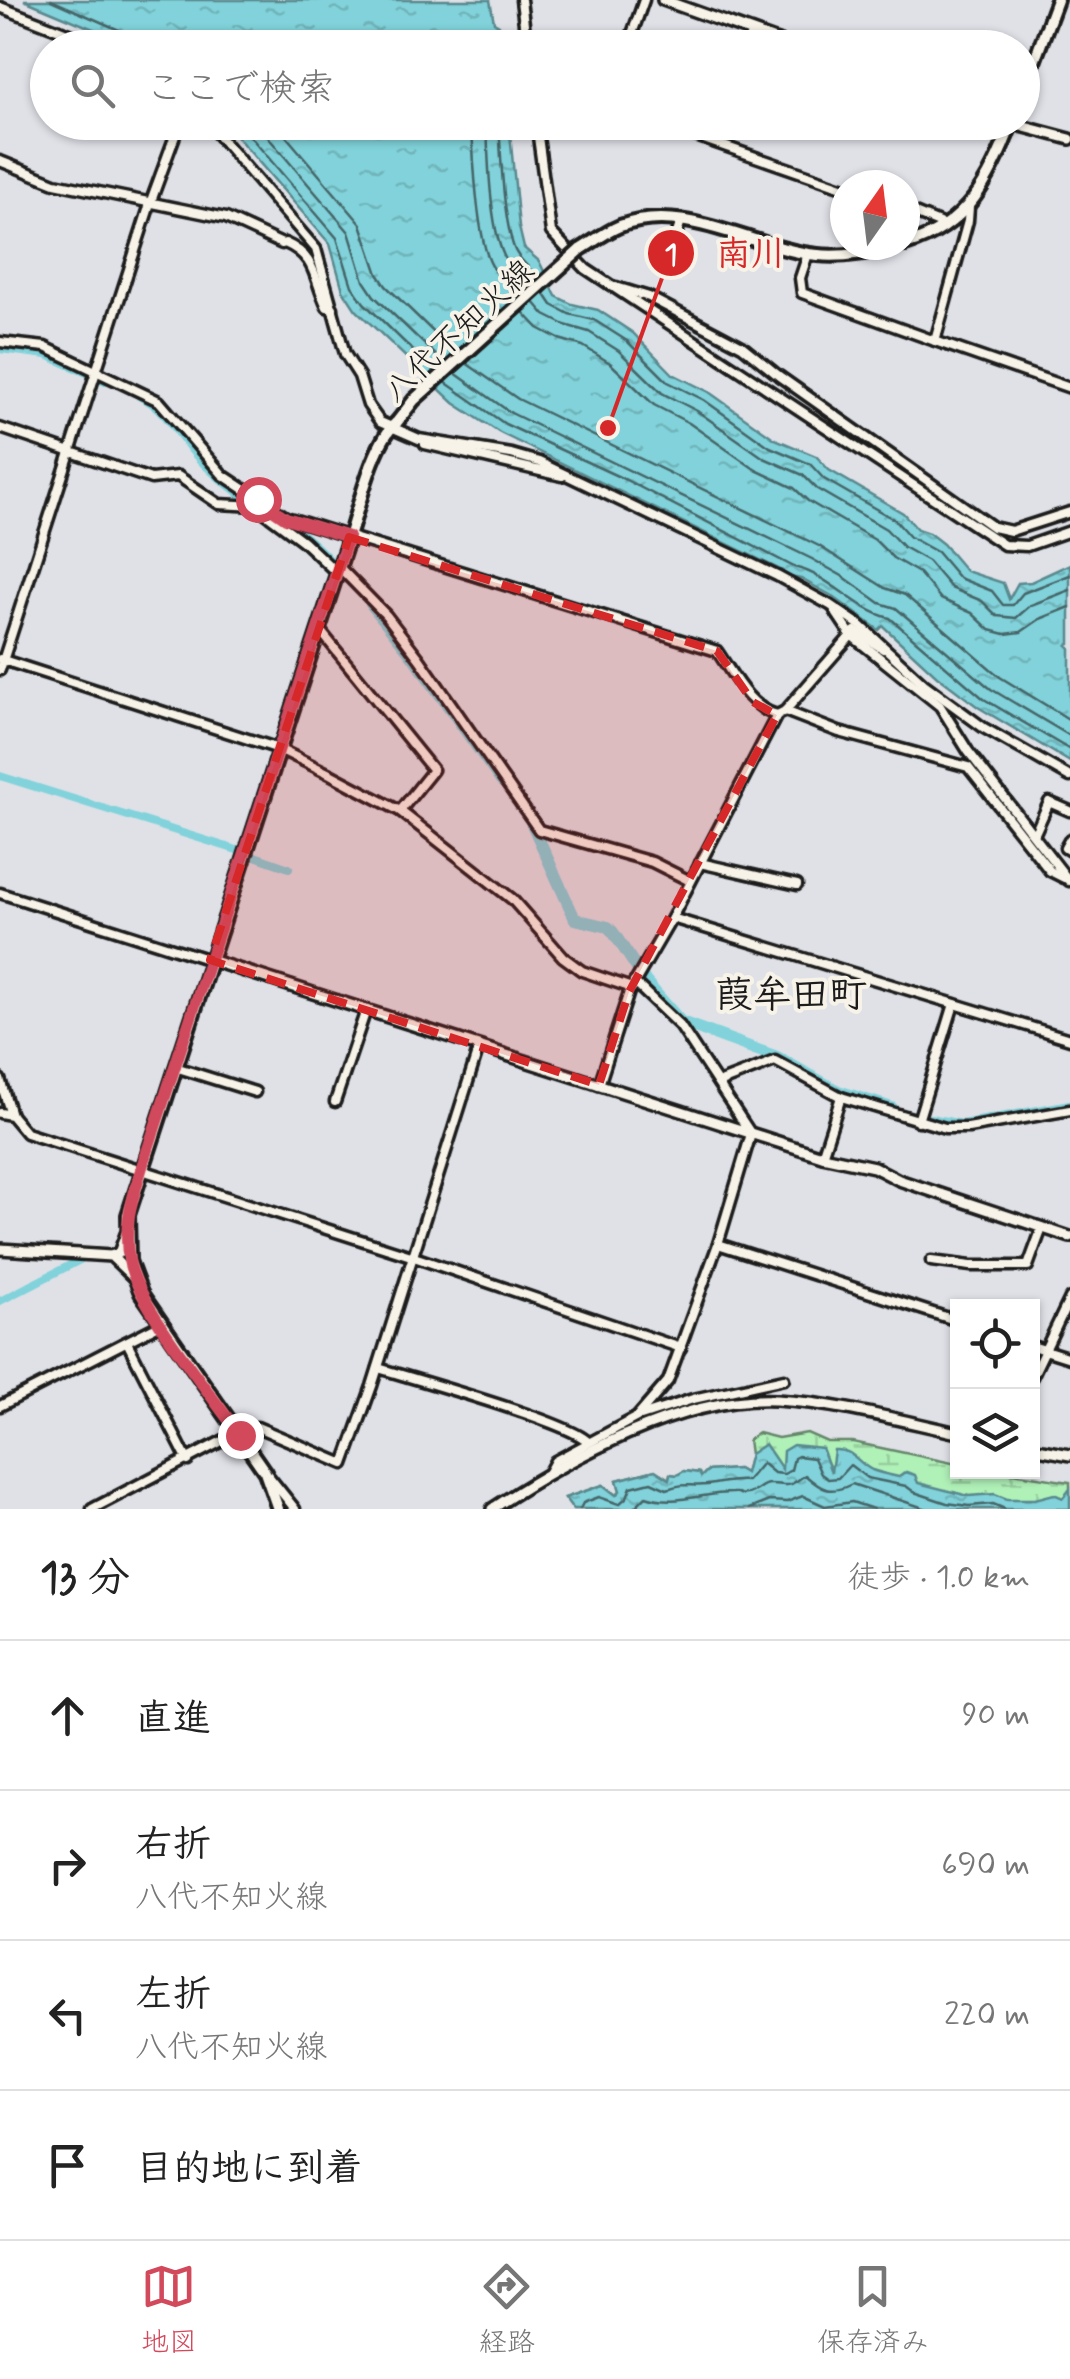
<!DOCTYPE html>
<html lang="ja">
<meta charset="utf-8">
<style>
body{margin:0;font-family:Mynerve,"Klee One",sans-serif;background:#f6f6f6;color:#222}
.controls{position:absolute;right:30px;bottom:30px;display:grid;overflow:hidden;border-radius:0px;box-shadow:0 2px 8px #0004}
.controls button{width:90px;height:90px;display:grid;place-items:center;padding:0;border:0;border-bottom:2px solid #e0e0e0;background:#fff;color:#222;font:50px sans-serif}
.compass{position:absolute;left:830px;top:170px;width:90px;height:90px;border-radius:50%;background:#fff;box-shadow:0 2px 8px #0004;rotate:14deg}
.stop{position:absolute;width:30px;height:30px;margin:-22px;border:8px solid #d1495b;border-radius:50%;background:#fff}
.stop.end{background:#d1495b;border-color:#fff;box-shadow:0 2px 10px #0008}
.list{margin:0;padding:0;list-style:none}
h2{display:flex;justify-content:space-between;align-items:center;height:130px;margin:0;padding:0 40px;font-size:42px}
h2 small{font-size:32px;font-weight:400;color:#767676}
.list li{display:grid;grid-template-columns:65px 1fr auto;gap:30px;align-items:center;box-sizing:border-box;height:150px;padding:0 40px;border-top:2px solid #e0e0e0}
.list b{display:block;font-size:38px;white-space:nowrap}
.list p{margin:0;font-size:32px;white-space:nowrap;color:#767676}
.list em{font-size:32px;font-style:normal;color:#767676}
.icon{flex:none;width:55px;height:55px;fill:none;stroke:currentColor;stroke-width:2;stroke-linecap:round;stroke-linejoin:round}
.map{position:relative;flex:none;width:1070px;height:1509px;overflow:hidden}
.search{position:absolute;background:#fff;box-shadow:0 2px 8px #0004;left:30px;right:30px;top:30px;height:110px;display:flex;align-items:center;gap:25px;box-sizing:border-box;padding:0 35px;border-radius:55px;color:#767676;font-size:38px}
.sheet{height:730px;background:#fff}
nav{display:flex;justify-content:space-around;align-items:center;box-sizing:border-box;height:140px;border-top:2px solid #e0e0e0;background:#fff;font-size:28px;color:#767676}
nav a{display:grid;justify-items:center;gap:5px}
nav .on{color:#d1495b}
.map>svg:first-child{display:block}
.wetland{fill:url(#wetland-marsh);stroke:#66866a;stroke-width:2.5}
.water{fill:url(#water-ripples);stroke:#59898e;stroke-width:2.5}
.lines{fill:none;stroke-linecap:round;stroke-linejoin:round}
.shore{stroke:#446568;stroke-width:2.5}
.canal{stroke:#81d2da;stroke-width:8}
.river{stroke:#81d2da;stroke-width:12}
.minor-casing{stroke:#1c1c1c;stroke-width:15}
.tertiary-casing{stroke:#1c1c1c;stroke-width:16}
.secondary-casing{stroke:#1c1c1c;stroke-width:18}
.minor{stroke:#f7f3e8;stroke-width:8}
.tertiary{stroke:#f7f3e8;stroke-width:9}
.secondary{stroke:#f7f3e8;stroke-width:10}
.secondary-bridge-casing{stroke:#1c1c1c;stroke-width:18;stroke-linecap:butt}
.secondary-bridge{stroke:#f7f3e8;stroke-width:10}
.route{stroke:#d1495b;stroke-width:12}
.marked{fill:#d62828;fill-opacity:0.2;stroke:#d62828;stroke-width:8;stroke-dasharray:20 12;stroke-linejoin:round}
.labels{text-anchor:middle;stroke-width:8;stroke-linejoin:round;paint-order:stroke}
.street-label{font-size:32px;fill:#1c1c1c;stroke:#f7f3e8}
.quarter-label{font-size:38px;font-weight:bold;fill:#1c1c1c;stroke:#f7f3e8}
.leader{fill:none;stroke:#d62828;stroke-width:4}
.callout-dot{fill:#d62828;stroke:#f7f3e8;stroke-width:4}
.mark-label{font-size:30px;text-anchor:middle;font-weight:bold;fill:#fff}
.callout-label{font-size:35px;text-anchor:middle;font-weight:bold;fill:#d62828;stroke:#f7f3e8;stroke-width:8;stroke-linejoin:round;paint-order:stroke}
</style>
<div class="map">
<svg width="1070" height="1509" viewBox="0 0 1070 1509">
<defs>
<pattern id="wetland-marsh" width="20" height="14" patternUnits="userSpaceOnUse" patternTransform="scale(2.5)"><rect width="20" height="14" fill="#b0f1b8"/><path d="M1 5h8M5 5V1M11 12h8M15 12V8" fill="none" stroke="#97ce9e"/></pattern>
<pattern id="water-ripples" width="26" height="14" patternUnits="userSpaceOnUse" patternTransform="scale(2.5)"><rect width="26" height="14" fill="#81d2da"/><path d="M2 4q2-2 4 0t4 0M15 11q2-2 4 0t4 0" fill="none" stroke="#6fb4ba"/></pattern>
</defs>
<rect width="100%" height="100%" fill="#dfe1e7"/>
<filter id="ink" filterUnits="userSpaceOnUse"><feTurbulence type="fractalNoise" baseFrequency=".01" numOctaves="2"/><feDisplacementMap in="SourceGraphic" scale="20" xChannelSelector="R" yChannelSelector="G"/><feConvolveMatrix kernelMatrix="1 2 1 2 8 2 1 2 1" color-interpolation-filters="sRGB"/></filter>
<g filter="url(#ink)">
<polygon class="wetland" points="758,1433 778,1438 807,1433 827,1442 853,1442 957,1464 958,1472 1006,1472 1070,1482 1070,1509 573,1509 565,1498 603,1485 616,1495 620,1491 617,1480 655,1470 669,1479 670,1474 677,1475 684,1471 699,1473 701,1477 707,1471 738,1469 745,1473 750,1454 748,1440"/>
<g class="water">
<polygon points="24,0 490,0 494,22 499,25 501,47 136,47"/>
<polygon points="225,123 509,123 519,227 524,248 539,261 556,296 572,304 598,310 633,333 673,374 709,392 775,439 816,456 829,470 903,513 917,529 929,533 943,544 966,571 1003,583 1009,599 1018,583 1031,582 1070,564 1070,644 1067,645 1070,648 1070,762 978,707 937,676 883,626 879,630 832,596 801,579 784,576 783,571 500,433 454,403 356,310 343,290 330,244"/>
<path d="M765,1444L782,1469L783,1451L793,1445L822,1448L831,1472L834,1450C854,1449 856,1462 872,1470C880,1473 890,1475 899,1477L906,1472L915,1475L918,1483L969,1496L995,1494L1007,1499H1035L1054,1494L1063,1498L1070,1489V1509H573L565,1498L603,1485L616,1495L620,1491L617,1480L655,1470L669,1479L670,1474L677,1475L684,1471L699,1473L701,1477L707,1471L738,1469L745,1473L750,1454Z"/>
</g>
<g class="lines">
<g class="shore">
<polyline points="51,0 135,37 138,48"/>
<polyline points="238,122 337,238 352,286 364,303 434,371"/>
<polyline points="255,122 349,232 364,281 374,296 444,363"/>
<polyline points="274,122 361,224 378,274 386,286 455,353"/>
<path d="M472,122C473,154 477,241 492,266C499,278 509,285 516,298"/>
<path d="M487,122C488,156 490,227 504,256C509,268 521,275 527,288"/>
<path d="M499,122C501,156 503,217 514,248C518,260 531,267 537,279"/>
<polyline points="544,293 552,305 569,314 594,320 627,341 668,382 704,400 770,447 810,464 824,479 895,520 910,537 937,552 959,578 992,591 1003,605 1013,605 1023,593 1070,575"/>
<polyline points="534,302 545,315 565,325 589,332 619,351 662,393 697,411 764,458 803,475 817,489 886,529 903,547 928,561 951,588 982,601 997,616 1016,618 1031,605 1070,590"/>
<polyline points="523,312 538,328 559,339 583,346 610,363 654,405 689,423 756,470 794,488 808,501 875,540 893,558 919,573 941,599 972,613 990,630 1005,634 1021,632 1040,619 1070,607"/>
<polyline points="466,363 518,399 819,546 885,588 905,595 1000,677 1070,720"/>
<polyline points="455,373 511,413 812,559 844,577 880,603 896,608 991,689 1070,736"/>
<path d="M445,382L505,424L626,480L794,567C830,575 855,610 890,618L984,699L1070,750"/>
<path d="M580,1509L583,1503L599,1497L619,1504L627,1497L631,1487L651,1482L667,1489C686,1482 690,1487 707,1485C721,1483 732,1480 747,1481L762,1463L774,1473L784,1474L791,1470L794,1458L798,1456L814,1458L821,1474L828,1479L838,1478L850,1465L867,1478L906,1486L914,1492L947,1503L969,1506L993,1504L1005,1509"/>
<path d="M633,1509L646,1496C674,1506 702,1493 732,1493C745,1492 734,1496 747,1494C756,1493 761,1484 769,1484C790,1484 785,1490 805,1475C822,1490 830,1495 852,1484L927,1509"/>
<polyline points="749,1509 769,1501 787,1502 803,1496 825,1506 852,1502 873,1509"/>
</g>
<g class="canal">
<polyline points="0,776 240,851"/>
<polyline points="252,855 289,868"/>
<polyline points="0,1301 80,1260"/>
</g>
<g class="river">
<polyline points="0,347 47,353 105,379"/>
<path d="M141,395C167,406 181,437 200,457C239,499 294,521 332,565"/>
<polyline points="371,604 412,655 501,781"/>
<polyline points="531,822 575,919 608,927 613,932 646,982 681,1022 777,1057 838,1091 892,1108"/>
<polyline points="930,1120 962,1126 1070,1106"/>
</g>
<defs>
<g id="minor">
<polyline points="521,0 527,48"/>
<polyline points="0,7 106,48"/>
<polyline points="627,48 644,0"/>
<polyline points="745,48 752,32"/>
<polyline points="207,122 316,249 345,354 359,376 368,405 380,422 419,439 511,454 539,462 777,576 830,605 861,626 924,684 984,728 1070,777"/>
<polyline points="536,122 551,232 586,269 1004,545 1027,546 1070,531"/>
<polyline points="655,122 845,188"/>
<path d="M0,161L55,183L226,218L282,244L285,243C317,257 313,278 327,307L333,308"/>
<polyline points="969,207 968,221 935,341 1070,388"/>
<polyline points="905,209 939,223 944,228"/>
<polyline points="672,248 681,221"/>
<polyline points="808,254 800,278 802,293 935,341"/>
<polyline points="616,287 649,297 742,346 779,376 993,527 1011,531 1070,512"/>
<path d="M0,342L45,347L159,401L223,475L286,517L717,651C733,674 749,708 777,715"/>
<polyline points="0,428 151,479 178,476 219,504 256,506 303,541 337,573"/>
<polyline points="425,444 562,476"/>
<polyline points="339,567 386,615 419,658 539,830 652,862 690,881"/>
<polyline points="835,611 851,635 940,706 968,751 1069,881"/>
<polyline points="319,629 433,770 400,811"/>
<polyline points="0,659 279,749 330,774 400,811 512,899 563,957 582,971 632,988"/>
<polyline points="0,670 151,201 180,122"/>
<polyline points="785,711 839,732 968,767 1050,871 1064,878"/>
<polyline points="1035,833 1049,802 1070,811"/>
<polyline points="1070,839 1065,848 1070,851"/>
<polyline points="700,863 797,885"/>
<polyline points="0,893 210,960"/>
<polyline points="672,918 1070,1039"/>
<polyline points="175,1067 255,1092"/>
<polyline points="0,1079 11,1115"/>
<polyline points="718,1083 775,1061 841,1097 945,1128 968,1128 1070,1110"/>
<polyline points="599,1085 629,992 672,918 777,715 785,711 855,631 883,649"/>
<polyline points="335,1102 366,1010"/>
<polyline points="0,1113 11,1115 26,1133 411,1256 681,1348"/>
<polyline points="918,1121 954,1004"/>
<polyline points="822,1156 841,1097"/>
<polyline points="718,1244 958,1321"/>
<polyline points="931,1261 971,1266 1028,1266 1042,1228"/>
<polyline points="127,1342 188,1461"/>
<polyline points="1032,1346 1070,1358"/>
<path d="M378,1368C414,1379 570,1422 588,1442"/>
<polyline points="1032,1377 1070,1298"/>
<polyline points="0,1406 161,1324"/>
<polyline points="641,1416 693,1399 784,1379"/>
<polyline points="549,1472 555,1461 637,1417 668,1381 718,1244 751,1134 680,1026 634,982"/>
<polyline points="267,1474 295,1509"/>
<polyline points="92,1509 243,1430 257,1427 344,1464 372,1386 479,1047"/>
</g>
<g id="tertiary">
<polyline points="663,0 797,48"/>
<polyline points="1006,122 1070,139"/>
<polyline points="210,960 822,1156 874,1167 899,1180 1070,1237"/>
<polyline points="0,1249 111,1256 133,1277"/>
<polyline points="111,1256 119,1253 126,1234"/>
<polyline points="1032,1448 1070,1455"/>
<path d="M492,1509C567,1459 683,1395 776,1400C836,1403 898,1420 958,1433"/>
</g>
<g id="secondary">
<polyline points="1022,94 1057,0"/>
<path d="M905,245C967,227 991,179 1012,122"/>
<path d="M573,254C589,245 603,233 620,226C686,201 753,249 818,255C846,258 876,251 903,245"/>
<path d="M278,1509L265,1472L141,1293L129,1261L128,1215L349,537C359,507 373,442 397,422"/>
</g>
</defs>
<use href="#minor" class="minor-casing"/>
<use href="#tertiary" class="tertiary-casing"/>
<use href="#secondary" class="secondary-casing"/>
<use href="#minor" class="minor"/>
<use href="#tertiary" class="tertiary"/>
<use href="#secondary" class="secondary"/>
<defs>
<polyline id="secondary-bridge" points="397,422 414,400 580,250"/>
</defs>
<use href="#secondary-bridge" class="secondary-bridge-casing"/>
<use href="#secondary-bridge" class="secondary-bridge"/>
</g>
</g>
<g class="lines" filter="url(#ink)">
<path class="route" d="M240,1435C211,1394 137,1305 129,1260C123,1228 132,1200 141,1170L348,537L286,518L258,499"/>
</g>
<path class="marked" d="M349,537L717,651L753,702L777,715L629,992L599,1085L210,960Z"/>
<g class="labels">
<g class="street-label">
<text transform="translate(458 330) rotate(-43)" y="11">八代不知火線</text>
</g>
<g class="quarter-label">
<text x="791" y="1007">葭牟田町</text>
</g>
</g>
<path class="leader" d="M608 428L671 253"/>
<g class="callout-dot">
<circle cx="608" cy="428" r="10"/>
<circle cx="671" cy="253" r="25"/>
</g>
<g class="mark-label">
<text x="671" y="264">1</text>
</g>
<g class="callout-label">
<text x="751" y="265">南川</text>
</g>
</svg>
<div class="controls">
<button><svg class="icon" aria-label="locate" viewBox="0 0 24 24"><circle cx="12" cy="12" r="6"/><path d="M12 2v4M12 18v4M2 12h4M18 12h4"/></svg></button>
<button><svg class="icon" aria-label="layers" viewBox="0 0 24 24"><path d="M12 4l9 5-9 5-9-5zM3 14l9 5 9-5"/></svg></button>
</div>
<svg class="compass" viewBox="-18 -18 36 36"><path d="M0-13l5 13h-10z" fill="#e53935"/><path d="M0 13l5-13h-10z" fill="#767676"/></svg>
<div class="stop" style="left:258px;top:499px"></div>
<div class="stop end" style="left:240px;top:1435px"></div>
<div class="search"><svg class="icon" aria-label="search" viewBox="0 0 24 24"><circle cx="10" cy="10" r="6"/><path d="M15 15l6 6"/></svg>ここで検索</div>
</div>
<section class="sheet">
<h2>13 分<small>徒歩 · 1.0 km</small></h2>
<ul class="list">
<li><svg class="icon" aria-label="ahead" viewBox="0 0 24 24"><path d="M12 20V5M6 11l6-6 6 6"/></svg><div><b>直進</b></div><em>90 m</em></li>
<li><svg class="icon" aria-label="right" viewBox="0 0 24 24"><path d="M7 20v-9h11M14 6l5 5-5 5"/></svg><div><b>右折</b><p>八代不知火線</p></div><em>690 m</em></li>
<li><svg class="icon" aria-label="left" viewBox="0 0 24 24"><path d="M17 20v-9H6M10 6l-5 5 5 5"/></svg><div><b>左折</b><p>八代不知火線</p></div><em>220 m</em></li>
<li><svg class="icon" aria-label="arrive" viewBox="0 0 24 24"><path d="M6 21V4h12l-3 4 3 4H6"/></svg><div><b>目的地に到着</b></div></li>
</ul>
</section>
<nav>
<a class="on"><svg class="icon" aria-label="map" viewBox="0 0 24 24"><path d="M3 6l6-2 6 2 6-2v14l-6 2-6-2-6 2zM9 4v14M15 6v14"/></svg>地図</a>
<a><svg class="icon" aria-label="directions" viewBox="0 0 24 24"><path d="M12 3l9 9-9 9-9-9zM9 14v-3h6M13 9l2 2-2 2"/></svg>経路</a>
<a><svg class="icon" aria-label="saved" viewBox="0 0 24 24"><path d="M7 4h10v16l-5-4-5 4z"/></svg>保存済み</a>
</nav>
